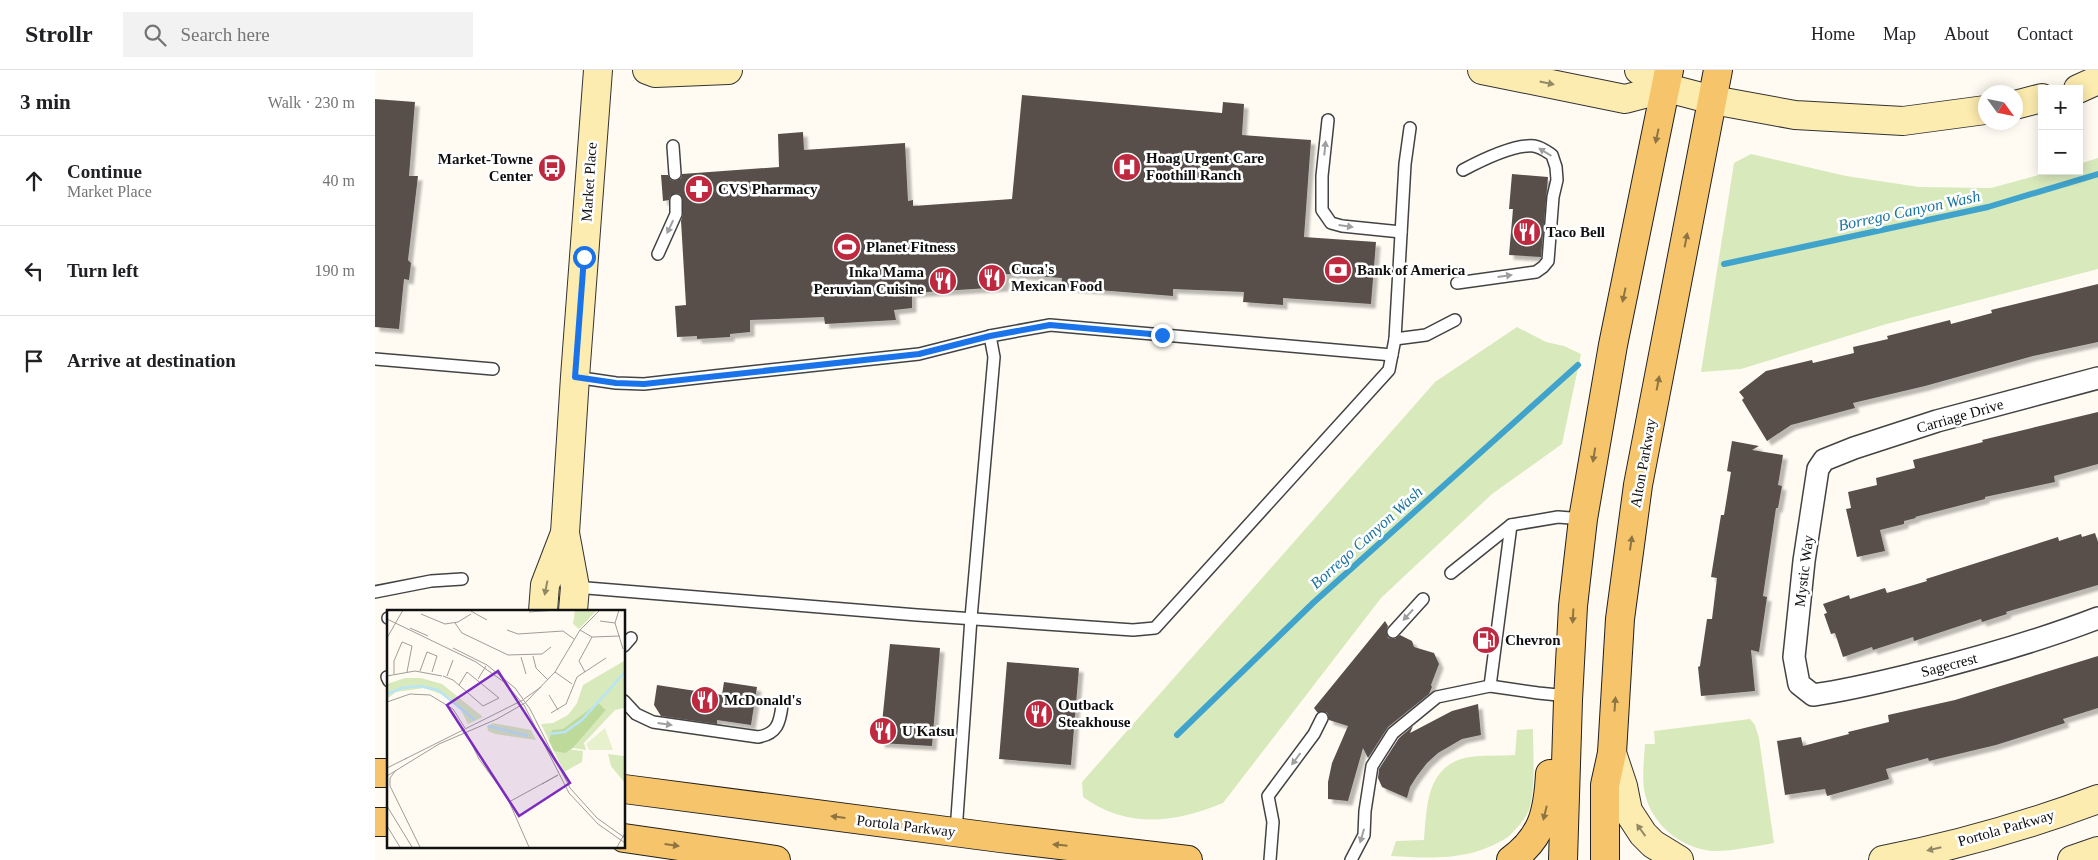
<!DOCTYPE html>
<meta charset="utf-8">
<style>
body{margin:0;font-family:Georgia,serif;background:#f2f2f2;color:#202124}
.controls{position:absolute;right:15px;top:15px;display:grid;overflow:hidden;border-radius:0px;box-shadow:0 2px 12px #0003}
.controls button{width:45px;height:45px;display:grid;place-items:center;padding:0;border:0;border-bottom:1px solid #e0e0e0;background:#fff;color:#202124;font:25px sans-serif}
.compass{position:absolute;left:1603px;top:15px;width:45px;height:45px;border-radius:50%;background:#fff;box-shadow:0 2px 12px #0003;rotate:123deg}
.stop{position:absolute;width:15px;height:15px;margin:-11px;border:4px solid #1a73e8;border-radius:50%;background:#fff}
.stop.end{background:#1a73e8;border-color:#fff;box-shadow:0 1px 5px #0008}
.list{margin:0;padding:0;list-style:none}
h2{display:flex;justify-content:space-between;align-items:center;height:65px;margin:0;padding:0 20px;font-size:21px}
h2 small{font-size:16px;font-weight:400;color:#757577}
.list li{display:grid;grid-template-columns:32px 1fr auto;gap:15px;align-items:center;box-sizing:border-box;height:90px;padding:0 20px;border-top:1px solid #e0e0e0}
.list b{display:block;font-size:19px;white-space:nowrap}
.list p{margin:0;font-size:16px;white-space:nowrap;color:#757577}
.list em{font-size:16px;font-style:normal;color:#757577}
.icon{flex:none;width:28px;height:28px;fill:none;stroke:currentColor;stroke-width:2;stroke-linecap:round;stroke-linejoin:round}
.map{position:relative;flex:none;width:1723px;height:790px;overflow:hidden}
header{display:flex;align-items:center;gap:30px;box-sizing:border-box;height:70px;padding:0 25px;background:#fff;border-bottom:1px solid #e0e0e0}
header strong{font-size:24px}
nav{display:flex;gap:28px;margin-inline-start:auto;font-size:18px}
.search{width:350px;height:45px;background:#f2f2f2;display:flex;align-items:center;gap:12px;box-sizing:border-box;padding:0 18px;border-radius:0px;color:#757577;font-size:19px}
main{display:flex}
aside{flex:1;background:#fff}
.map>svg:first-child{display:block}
.green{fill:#d8e9bc}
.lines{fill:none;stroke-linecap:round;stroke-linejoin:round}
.stream{stroke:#40a3cb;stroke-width:6}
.building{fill:#584f4c;filter:url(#shadow)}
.lane-casing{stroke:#434343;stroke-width:14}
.street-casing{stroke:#434343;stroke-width:24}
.secondary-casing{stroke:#323232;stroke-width:30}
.primary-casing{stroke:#212121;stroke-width:30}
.lane{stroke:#fff;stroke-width:11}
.street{stroke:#fff;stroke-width:21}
.secondary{stroke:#fdecaf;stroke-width:28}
.primary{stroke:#f6c56b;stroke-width:28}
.oneway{fill:#928967}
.oneway2{fill:#8e7442}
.oneway3{fill:#9f9f9f}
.route{stroke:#1a73e8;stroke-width:6}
.labels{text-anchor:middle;stroke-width:5;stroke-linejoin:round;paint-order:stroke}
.poi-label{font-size:15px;font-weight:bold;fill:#101010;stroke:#fff;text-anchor:start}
.street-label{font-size:15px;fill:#101010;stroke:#fff}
.water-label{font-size:16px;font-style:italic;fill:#1a74a0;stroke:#fff}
.inset-river{fill:none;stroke:#b8e5f5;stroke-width:2.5}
.inset-road{fill:none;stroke:#9f9d98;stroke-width:1}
.view{fill:#7b2cbf;fill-opacity:0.15;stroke:#7b2cbf;stroke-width:2.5}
.inset-edge{fill:none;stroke:#101010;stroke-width:2.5}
</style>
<header>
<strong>Strollr</strong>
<div class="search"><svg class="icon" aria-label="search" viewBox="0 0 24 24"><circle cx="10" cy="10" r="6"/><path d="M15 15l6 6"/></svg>Search here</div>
<nav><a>Home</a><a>Map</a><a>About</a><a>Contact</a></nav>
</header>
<main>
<aside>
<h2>3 min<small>Walk · 230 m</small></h2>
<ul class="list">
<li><svg class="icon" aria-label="ahead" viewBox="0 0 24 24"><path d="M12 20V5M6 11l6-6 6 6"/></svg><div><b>Continue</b><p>Market Place</p></div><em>40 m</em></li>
<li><svg class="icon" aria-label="left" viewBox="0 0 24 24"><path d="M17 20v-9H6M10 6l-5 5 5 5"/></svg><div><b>Turn left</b></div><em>190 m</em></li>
<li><svg class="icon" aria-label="arrive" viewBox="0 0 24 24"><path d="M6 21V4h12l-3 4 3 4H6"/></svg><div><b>Arrive at destination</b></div></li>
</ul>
</aside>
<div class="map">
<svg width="1723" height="790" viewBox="0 0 1723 790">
<defs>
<filter id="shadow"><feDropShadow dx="4.5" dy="4.5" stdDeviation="1" flood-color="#0004"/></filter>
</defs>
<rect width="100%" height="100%" fill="#fffbf2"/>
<g class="green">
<polygon points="1376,84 1471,106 1544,117 1616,118 1678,101 1704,101 1704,94 1723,88 1723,199 1508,255 1366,299 1326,302 1359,93"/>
<path d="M1142,257L1171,272L1189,276L1206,284L1187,374L1117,424L1006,528L848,733C800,753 752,759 708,727L707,712L1060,312Z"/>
<path d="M1375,649L1380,655L1384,668L1399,773C1381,776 1353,782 1337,781C1307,778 1280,757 1271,728C1266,712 1269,691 1270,674H1280L1279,661Z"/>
<path d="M1158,659C1158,685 1161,715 1154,740C1150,750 1140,760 1133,767C1097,790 1061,789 1016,786L1021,771L1049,770C1052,736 1051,695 1094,687C1109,685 1125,686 1140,685L1142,660Z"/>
</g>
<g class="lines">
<g class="stream">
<polyline points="1349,194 1613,137 1723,104"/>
<polyline points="802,665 938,533 1203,295"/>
</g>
</g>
<g class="building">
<polygon points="647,25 847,43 848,32 869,34 867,65 936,70 929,167 1001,172 996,234 908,228 908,235 868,232 869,222 798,219 798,226 686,217 687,208 631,204 629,217 537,223 537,238 519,240 521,250 450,254 449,247 375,250 375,262 355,264 355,267 322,269 322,266 302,267 300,236 311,235 306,151 308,144 308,130 305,124 301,123 295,126 294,130 288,131 286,105 293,105 296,110 301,111 306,108 307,104 404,97 403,64 428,62 429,80 530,73 533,131 538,130 538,136 637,129"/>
<polygon points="0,29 40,32 34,106 43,106 33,190 36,193 34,210 29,209 24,259 0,257"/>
<polygon points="1137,104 1173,107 1166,187 1134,185 1138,139 1134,139"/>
<polygon points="1723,214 1723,272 1658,286 1550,316 1478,333 1480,338 1416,355 1392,371 1367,330 1369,328 1364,322 1391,301 1437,290 1438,293 1479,283 1478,277 1513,269 1512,266 1575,250 1576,254 1617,243 1616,240"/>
<polygon points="1723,342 1723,394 1679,406 1680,412 1610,427 1610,429 1540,447 1541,448 1529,451 1529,454 1505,460 1510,481 1482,487 1471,439 1476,438 1473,422 1502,415 1501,408 1540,398 1538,390 1608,372 1607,370"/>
<polygon points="1357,371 1384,376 1377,380 1408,385 1403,415 1407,416 1403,438 1401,438 1388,526 1392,527 1384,582 1376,580 1380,621 1326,626 1323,597 1325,596 1332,549 1337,549 1342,508 1336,507 1346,445 1349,445 1356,402 1352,401"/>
<polygon points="1720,463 1723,472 1723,515 1631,542 1632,544 1607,552 1606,549 1539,571 1538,567 1498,580 1497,577 1468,587 1460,563 1456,564 1449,544 1452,543 1448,534 1474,525 1475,529 1510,518 1512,523 1552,511 1551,509 1683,467 1684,471 1706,464 1707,467"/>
<polygon points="1010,551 1013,556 1011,561 1013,568 1020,569 1025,565 1037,571 1039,577 1059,583 1064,594 1056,615 1057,617 1054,624 1013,657 993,688 988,678 973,731 953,729 953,712 957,693 973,656 954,650 953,644 951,642 942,642 939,638"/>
<polygon points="515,574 565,578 557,676 505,673"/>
<polygon points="1723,586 1723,638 1688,649 1690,653 1621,675 1554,691 1553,688 1511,699 1514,709 1452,726 1450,719 1410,725 1402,671 1426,667 1428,676 1474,664 1473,662 1514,652 1513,645 1580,630"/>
<polygon points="632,592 704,598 696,695 624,689"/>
<polygon points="349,612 382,617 376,655 342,650 342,654 286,646 279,635 282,615 347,625"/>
<polygon points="1103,634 1106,665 1087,669 1063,683 1052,693 1042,706 1035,717 1032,728 1007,717 1003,708 1004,699 1024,668 1038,656 1035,663 1077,641"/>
</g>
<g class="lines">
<defs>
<g id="lane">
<polyline points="953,50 947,106 947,140 956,153 967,156 1026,162"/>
<polyline points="1035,58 1030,94 1020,269 1051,265 1080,250"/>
<polyline points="298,76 300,104"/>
<polyline points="283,184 301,144 301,130"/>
<path d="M1082,213L1161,202L1168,197L1173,191L1178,127L1182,110L1181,97L1177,85C1171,81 1166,77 1159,76C1140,74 1105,91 1088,100"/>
<polyline points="0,289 118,299"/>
<polyline points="200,307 241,313 269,314 339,306 544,284 615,266 675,255 1017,285"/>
<polyline points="1076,503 1136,455 1183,447 1208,449"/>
<polyline points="200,517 542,545 758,560 780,558 1014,300 1020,269"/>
<polyline points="0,522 56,511 87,509"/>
<polyline points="13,548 14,548"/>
<polyline points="1018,562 1048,529"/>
<polyline points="249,576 256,568"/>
<polyline points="12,607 14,611"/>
<polyline points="1115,616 1136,455"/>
<path d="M249,631L261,644L278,652L383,667C402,664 405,653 407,635"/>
<polyline points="581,762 596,548 619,287 615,266"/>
<polyline points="895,790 898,752 893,726 939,664 947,648"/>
<polyline points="976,790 989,765 990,741 997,696 1018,663 1062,627 1115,616 1163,623 1193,626"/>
</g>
<path id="street" d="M1723,308L1562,351L1479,378L1449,390L1443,399L1429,491L1419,587L1424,614L1438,625C1475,620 1510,611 1547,602C1606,587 1666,570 1723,548"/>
<g id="secondary">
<polyline points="272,0 280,3 353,0"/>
<polyline points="1107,0 1250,29 1292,18"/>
<polyline points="1264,0 1292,18 1338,30 1420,45 1528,51 1610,40"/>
<polyline points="1703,19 1723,10"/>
<polyline points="1640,35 1667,28"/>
<polyline points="168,541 170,515 190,463"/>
<polyline points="198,541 200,517 190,463 200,307 223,0"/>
<polyline points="1237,683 1248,716 1253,741 1268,764 1278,774 1304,790"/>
<path d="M1508,790C1581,776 1654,755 1723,729"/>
<polyline points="1697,790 1723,781"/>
</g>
<g id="primary">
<polyline points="0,703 14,703"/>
<polyline points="249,719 625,768 813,790"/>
<polyline points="0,752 14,752"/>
<polyline points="249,768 401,790"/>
<path d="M1136,790C1168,767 1173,741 1175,704"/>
<polyline points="1188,790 1193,630 1198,536 1208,449 1238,275 1294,0"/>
<polyline points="1230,790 1230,715 1237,683 1245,549 1263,415 1343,0"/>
</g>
</defs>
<use href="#lane" class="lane-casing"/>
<use href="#street" class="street-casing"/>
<use href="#secondary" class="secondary-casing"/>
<use href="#primary" class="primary-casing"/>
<use href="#lane" class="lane"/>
<use href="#street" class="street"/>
<use href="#secondary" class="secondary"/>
<use href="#primary" class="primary"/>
</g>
<defs><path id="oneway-solid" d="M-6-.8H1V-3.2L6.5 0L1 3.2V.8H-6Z" transform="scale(1.25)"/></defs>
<g class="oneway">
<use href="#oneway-solid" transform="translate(1172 13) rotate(12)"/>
<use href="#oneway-solid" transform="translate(171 518) rotate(101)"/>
<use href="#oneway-solid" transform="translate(1266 760) rotate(-126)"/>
<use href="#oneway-solid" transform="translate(1559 779) rotate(167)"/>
</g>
<g class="oneway2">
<use href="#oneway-solid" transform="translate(1282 66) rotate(102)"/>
<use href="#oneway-solid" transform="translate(1311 170) rotate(-79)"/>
<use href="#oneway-solid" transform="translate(1249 225) rotate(102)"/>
<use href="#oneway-solid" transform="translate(1283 313) rotate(-79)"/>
<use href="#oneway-solid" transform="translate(1219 385) rotate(99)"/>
<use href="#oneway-solid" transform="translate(1256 473) rotate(-82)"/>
<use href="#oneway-solid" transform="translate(1198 546) rotate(93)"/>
<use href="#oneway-solid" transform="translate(1240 634) rotate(-86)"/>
<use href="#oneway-solid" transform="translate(1170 743) rotate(104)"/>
<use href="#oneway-solid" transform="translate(463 747) rotate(-173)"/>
<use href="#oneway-solid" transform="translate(297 775) rotate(8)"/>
<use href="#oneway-solid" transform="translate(685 775) rotate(-174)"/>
</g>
<g class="oneway3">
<use href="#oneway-solid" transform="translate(950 78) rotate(-84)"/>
<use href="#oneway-solid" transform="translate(1170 82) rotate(-149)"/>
<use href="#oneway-solid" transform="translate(971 156) rotate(8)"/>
<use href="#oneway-solid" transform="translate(295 157) rotate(115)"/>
<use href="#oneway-solid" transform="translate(1130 206) rotate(-8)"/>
<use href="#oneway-solid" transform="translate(1033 545) rotate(133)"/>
<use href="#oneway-solid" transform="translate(290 654) rotate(8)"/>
<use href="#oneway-solid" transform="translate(921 689) rotate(127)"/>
<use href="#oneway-solid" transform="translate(987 766) rotate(106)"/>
</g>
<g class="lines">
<polyline class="route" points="209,187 200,307 241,313 269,314 544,284 615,266 675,255 787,265"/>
</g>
<defs>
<symbol id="hospital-disc" viewBox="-11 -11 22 22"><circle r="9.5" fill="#be2940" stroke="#fff"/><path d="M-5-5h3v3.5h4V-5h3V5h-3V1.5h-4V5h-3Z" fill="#fff"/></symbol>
<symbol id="bus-disc" viewBox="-11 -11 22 22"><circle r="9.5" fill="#be2940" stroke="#fff"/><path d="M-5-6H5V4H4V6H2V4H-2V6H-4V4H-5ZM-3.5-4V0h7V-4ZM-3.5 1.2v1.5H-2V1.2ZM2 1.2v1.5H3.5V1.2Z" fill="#fff"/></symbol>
<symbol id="pharmacy-disc" viewBox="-11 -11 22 22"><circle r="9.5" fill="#be2940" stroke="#fff"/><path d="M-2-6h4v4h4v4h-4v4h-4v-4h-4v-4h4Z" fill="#fff"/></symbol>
<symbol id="restaurant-disc" viewBox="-11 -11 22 22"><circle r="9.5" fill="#be2940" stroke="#fff"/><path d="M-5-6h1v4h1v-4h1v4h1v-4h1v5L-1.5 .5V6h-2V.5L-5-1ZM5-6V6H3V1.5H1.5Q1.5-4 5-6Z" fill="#fff"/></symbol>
<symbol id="stadium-disc" viewBox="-11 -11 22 22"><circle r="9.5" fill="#be2940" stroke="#fff"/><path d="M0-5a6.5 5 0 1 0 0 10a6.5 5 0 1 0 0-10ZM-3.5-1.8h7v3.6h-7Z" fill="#fff"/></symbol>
<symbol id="bank-disc" viewBox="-11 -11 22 22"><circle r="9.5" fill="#be2940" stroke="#fff"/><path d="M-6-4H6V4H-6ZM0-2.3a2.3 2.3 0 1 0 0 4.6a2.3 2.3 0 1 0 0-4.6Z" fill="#fff"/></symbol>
<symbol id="fuel-disc" viewBox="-11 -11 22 22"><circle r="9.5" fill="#be2940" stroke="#fff"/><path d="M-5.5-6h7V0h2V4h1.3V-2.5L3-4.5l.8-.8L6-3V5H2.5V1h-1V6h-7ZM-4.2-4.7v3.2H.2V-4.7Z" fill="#fff"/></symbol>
</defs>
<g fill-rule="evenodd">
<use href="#hospital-disc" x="736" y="81" width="32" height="32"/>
<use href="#bus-disc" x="161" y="82" width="32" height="32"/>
<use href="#pharmacy-disc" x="308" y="103" width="32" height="32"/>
<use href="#restaurant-disc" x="1136" y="146" width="32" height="32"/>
<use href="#stadium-disc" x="456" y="161" width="32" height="32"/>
<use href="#bank-disc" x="947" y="184" width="32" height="32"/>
<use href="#restaurant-disc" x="601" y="192" width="32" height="32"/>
<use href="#restaurant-disc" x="552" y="195" width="32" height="32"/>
<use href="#fuel-disc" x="1095" y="554" width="32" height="32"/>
<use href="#restaurant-disc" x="314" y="614" width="32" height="32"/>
<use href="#restaurant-disc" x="648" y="628" width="32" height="32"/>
<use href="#restaurant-disc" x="492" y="645" width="32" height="32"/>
</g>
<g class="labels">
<g class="poi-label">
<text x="771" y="93">Hoag Urgent Care<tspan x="771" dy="17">Foothill Ranch</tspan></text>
<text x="158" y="94" text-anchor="end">Market-Towne<tspan x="158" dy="17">Center</tspan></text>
<text x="343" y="124">CVS Pharmacy</text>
<text x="1171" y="167">Taco Bell</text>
<text x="491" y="182">Planet Fitness</text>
<text x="636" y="204">Cuca's<tspan x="636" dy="17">Mexican Food</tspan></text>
<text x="982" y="205">Bank of America</text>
<text x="549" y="207" text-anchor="end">Inka Mama<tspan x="549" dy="17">Peruvian Cuisine</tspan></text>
<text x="1130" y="575">Chevron</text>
<text x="349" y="635">McDonald's</text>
<text x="683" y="640">Outback<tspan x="683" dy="17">Steakhouse</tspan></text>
<text x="527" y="666">U Katsu</text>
</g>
<g class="street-label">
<text transform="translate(214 112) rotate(-86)" y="5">Market Place</text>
<text transform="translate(1585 346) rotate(-16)" y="5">Carriage Drive</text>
<text transform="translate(1268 393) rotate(-80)" y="5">Alton Parkway</text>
<text transform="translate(1429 501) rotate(-83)" y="5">Mystic Way</text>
<text transform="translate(1574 595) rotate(-15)" y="5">Sagecrest</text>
<text transform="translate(531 756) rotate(7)" y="5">Portola Parkway</text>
<text transform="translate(1631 758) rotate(-16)" y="5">Portola Parkway</text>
</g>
<g class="water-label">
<text transform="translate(1534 140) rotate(-12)" y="6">Borrego Canyon Wash</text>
<text transform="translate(991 467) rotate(-42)" y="6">Borrego Canyon Wash</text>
</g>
</g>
<g transform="translate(12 540)">
<rect width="238" height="238" fill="#fffbf2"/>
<path d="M188,0H210L192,19L186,14ZM237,51V98L228,100L197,133L199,140L186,138L219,100L216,97L180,139L196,141L195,152L177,162L154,114L166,113L181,105L190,93L196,75ZM18,68H34L55,74L96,107L81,114L72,96L62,87L37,78L9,82L0,89V74ZM106,113L144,120L149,130L108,124L101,121L100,116ZM221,144L237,146V172L224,156Z" fill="#d8e9bc"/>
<path d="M211,93L219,100L186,138L178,143L167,141L162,131L165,120L176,119Z" fill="#beda9b"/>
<path d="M218,118L226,140H202L199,134Z" fill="#e8f1cd"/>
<path class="inset-river" d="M0,84L15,78L32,76L51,80L88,110M101,116L141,126M162,124L178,122L195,110L238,62"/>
<path class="inset-road" d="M82,0L100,10M232,0L228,13L236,39M142,2L170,0M34,4L58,14L71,12L84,4M0,9L89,52L117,72L137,95L182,183L211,214L238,233M213,11L228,13M68,13L75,23L121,45L155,44L164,37M23,18L41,26M120,20L131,24L176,21L187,29M193,20L205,27L233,26M0,28L16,0M66,38L100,55L128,78L143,99L183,178L210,208L238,228M146,46L149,58L161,70M134,47L139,64M33,61L40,42L50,46L45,62M168,62L185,74M198,62L192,51L205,27M7,64V51L15,32L25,36L20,62M0,66L28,61L55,66M56,66L66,70L96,96L112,88L80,62L72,75M60,66L66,50M91,69L99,56M162,85L171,100M137,89L154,77M0,92L23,84L43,85L66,99L78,118M139,92L168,62L193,20L213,0M164,103L179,94L190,67L219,48M79,122L92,149L120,187L142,237M18,149L136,90M0,158L20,148M9,160L3,168V176L33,237M0,166L52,134L110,109L138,93M155,174L171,165M122,192L171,165M0,196L25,237M0,216L13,237M230,237L238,223"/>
<path class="view" d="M111,61L183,173L132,206L60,95Z"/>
<rect width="238" height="238" class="inset-edge"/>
</g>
</svg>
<div class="controls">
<button>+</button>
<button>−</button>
</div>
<svg class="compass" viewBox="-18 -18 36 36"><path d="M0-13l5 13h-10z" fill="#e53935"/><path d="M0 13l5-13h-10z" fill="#757577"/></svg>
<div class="stop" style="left:209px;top:187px"></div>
<div class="stop end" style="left:787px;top:265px"></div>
</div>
</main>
